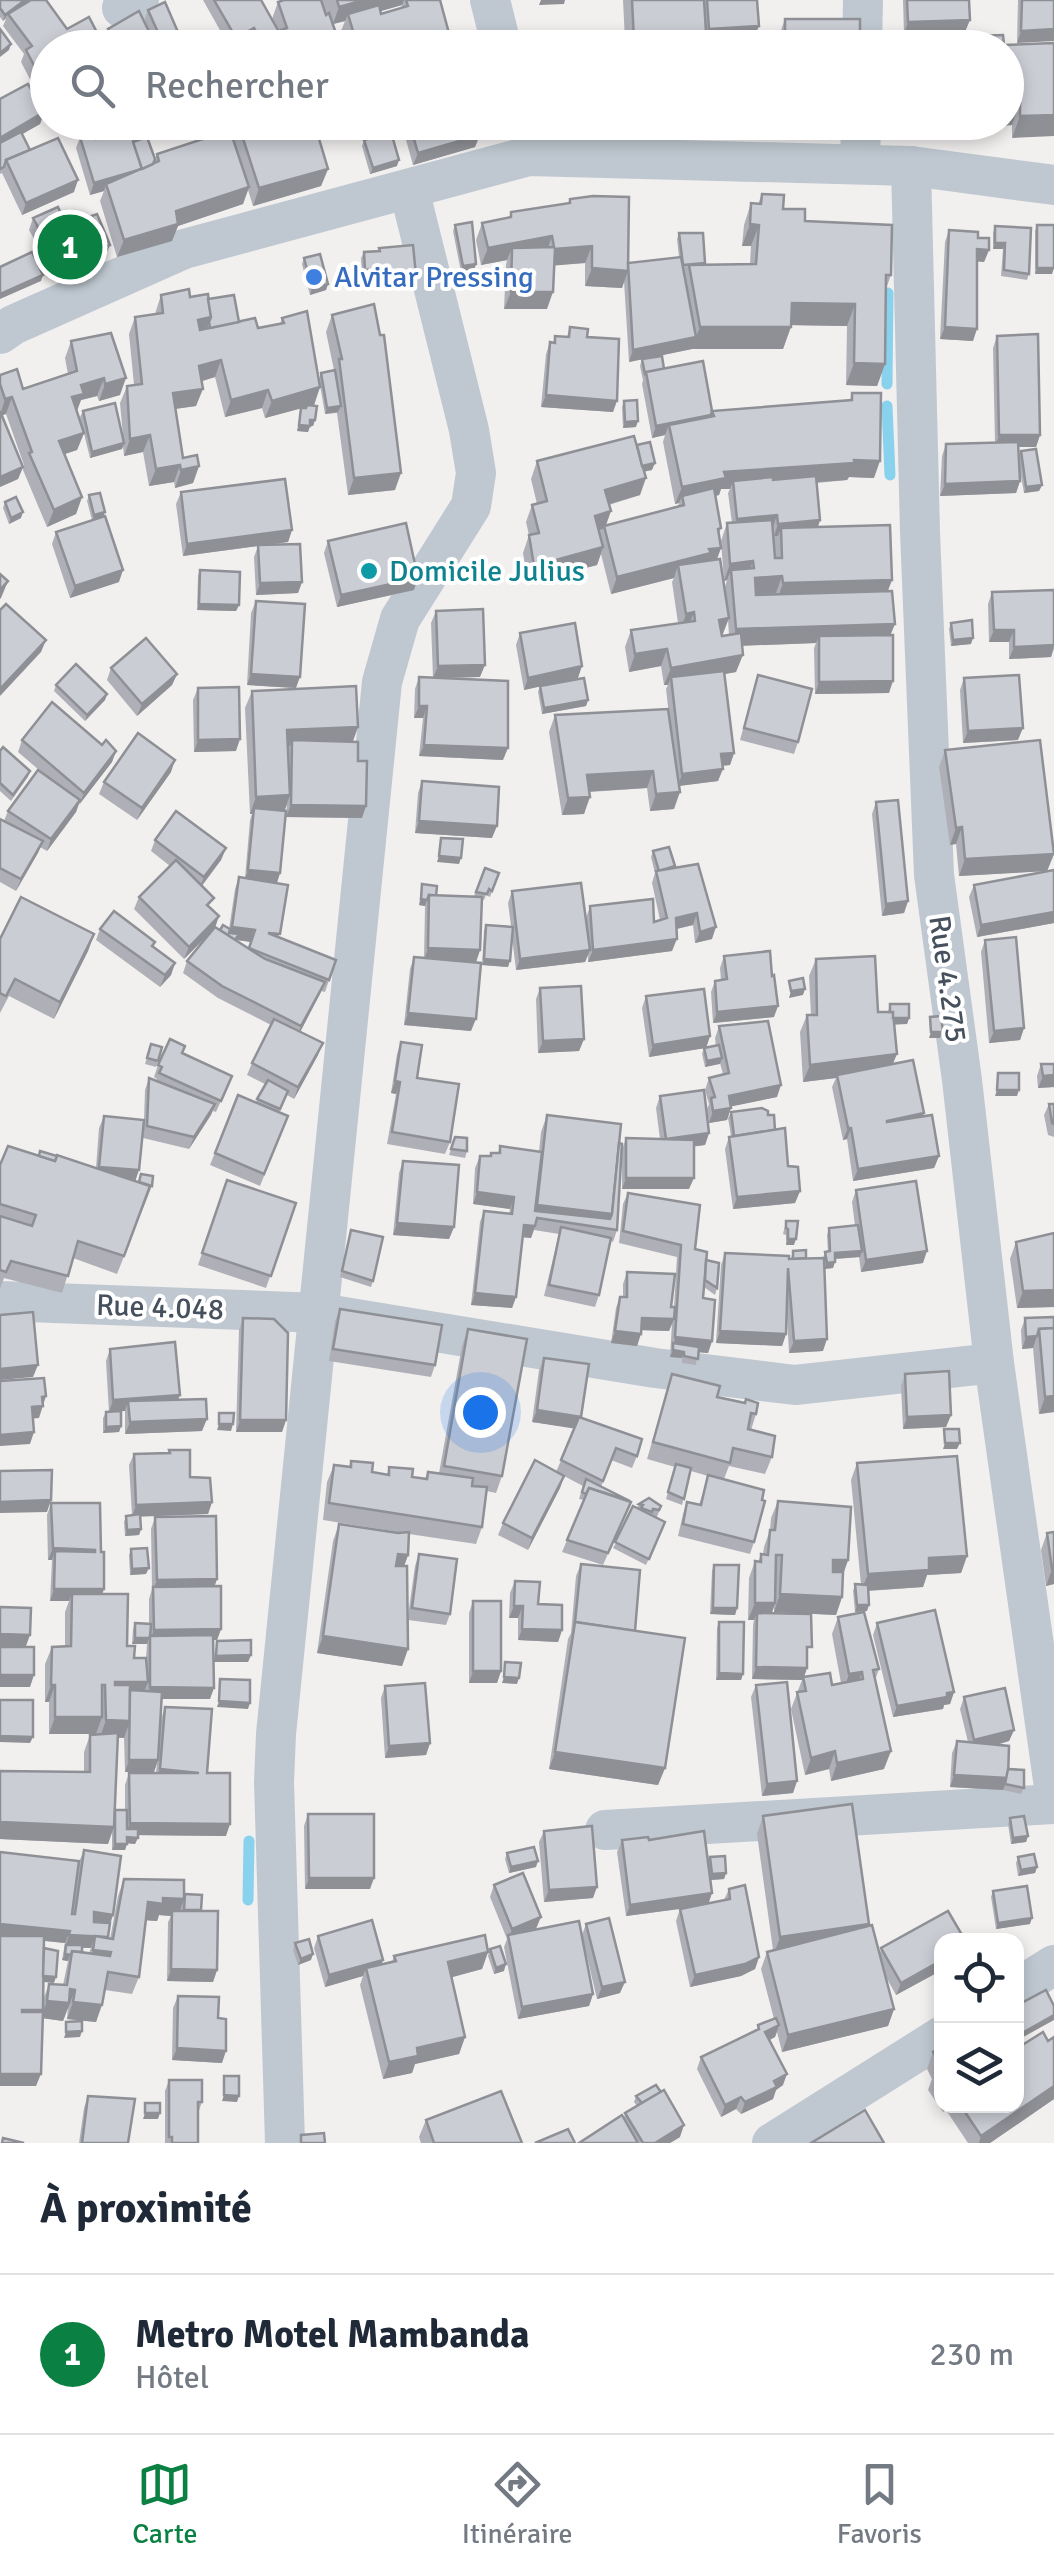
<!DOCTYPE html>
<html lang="fr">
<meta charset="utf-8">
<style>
body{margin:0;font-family:Signika,sans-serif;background:#f2f2f3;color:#1f2937}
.controls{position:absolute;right:30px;bottom:30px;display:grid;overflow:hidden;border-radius:20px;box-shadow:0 5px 15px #0003}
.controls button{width:90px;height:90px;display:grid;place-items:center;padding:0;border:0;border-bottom:2px solid #e0e1e3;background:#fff;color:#1f2937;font:50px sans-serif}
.you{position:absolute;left:480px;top:1412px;width:35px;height:35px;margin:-25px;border:8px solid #fff;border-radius:50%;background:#1a73e8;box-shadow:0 0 0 15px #1a73e833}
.badge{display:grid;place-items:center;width:65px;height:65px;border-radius:50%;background:#0b8043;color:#fff;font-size:32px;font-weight:700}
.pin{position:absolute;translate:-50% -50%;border:5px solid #fff;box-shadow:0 2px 10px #0006}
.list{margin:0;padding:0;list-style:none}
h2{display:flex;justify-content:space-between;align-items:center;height:130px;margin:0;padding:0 40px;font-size:42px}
h2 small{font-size:32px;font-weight:400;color:#747a83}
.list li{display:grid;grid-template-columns:65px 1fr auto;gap:30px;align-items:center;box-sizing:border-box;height:160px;padding:0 40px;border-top:2px solid #e0e1e3}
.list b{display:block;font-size:38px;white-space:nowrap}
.list p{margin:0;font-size:32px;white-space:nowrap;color:#747a83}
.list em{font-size:32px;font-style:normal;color:#747a83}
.icon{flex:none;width:55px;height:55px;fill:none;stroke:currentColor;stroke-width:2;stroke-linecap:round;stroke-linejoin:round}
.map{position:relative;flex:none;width:1054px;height:2143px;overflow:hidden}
.search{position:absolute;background:#fff;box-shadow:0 5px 15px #0003;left:30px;right:30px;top:30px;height:110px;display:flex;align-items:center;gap:25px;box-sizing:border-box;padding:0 35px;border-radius:55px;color:#747a83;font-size:38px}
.sheet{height:290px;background:#fff}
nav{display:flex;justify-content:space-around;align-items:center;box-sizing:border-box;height:140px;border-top:2px solid #e0e1e3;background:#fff;font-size:28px;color:#747a83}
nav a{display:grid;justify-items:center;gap:5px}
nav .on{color:#0b8043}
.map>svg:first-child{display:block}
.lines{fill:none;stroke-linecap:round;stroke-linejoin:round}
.stream{stroke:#88d2ee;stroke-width:11}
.minor{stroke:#bfc8d1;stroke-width:40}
.wall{fill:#afb0b7;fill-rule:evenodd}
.shaded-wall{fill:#8e9095}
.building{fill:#cbcdd5;stroke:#8e9095;stroke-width:2.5}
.shop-dot{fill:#3f7fe0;stroke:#fff;stroke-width:4}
.culture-dot{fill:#0f9aa8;stroke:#fff;stroke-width:4}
.labels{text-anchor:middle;stroke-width:8;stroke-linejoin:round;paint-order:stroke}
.shop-label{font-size:30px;fill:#366cbe;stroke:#fff;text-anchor:start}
.culture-label{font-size:30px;fill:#0d838f;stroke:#fff;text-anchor:start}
.street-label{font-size:30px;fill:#46515d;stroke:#fff}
</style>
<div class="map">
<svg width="1054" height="2143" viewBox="0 0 1054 2143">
<rect width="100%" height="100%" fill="#f2efef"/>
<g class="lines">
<g class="stream">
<polyline points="887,384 888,293"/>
<polyline points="887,406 890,475"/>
<polyline points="248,1900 249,1841"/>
</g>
<g class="minor">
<polyline points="490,0 502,48"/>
<polyline points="122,8 139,0"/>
<polyline points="862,48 863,0"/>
<polyline points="860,163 861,122"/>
<polyline points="911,166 920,532 934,875 962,1080 994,1363 1054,1787"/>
<polyline points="0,334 13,325 184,249 529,156 911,166 1054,185"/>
<polyline points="0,1301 320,1313 655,1368 795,1385 994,1363"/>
<polyline points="605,1830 1054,1804"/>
<polyline points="1016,1989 1054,1965"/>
<polyline points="285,2143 274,1782 276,1734 382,682 400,619 471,506 476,473 469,430 409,189"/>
<polyline points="772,2143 942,2036"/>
</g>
</g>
<g class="wall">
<polygon points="0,0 48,48 48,85 36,91 21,62 24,54 3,26 6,19 3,21 0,17"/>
<path d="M203,0H261L272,19L278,2L284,0H440L453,48H346L341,31L345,21L333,24L341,48H275L278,38V35L274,44L268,48H254L250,40L236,48H230ZM402,5L401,8L381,14V11Z"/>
<polygon points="623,0 757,0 754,38 745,38 745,42 756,48 587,48 625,41"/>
<polygon points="903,0 969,0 965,32 904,34"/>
<polygon points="1018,0 1054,0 1017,43"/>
<polygon points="148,10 184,46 201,48 108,48 104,41 108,29 144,21"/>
<polygon points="785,19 860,48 779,48 779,36"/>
<polygon points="911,38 1004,45 1054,43 1012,138 1012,125 999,126 997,130 905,132 905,127 878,128 872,122 1006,122 1006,48 878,48 879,44 909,44"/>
<polygon points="0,99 41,107 43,102 48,99 48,120 44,114 40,124 22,134 30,150 74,192 22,215 2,173 0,174"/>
<polygon points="130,122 170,122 137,136"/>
<polygon points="251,122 350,122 318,134 328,169 321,186 253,206 248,190 243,204 178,226 172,241 117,257 100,201 104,191 90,195 76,148 80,137 133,142 155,159 157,154 234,141 239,126"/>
<polygon points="401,122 483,122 475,147 413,165"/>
<polygon points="567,122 751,122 747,131 703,133 702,126 576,134"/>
<polygon points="779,122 860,122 853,139 779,139"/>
<polygon points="364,140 397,166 370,174 362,146"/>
<polygon points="762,194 891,275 886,289 885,364 877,386 846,385 847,326 791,325 783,349 692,349 629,362 624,281 622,288 585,286 585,263 554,265 547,309 504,309 506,265 507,260 481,265 476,240 482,223 509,218 511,212 568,203 570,199 628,265 679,257 677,239 679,233 705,263 705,265 750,264 751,246 742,246 744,225 751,203 758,204"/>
<polygon points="33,218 66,225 105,257 54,275 29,230"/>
<polygon points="455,225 476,264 474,270 461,272 453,231"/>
<polygon points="1037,225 1052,274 1035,274 1035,231"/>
<polygon points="995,226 1029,274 1027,280 1001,276 1003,249 993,249 993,233"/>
<polygon points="949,230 978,238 989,250 984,262 977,261 973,341 940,339 945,242"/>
<polygon points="379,248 414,281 381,286 379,274 362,277 361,258 364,252 378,251"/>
<polygon points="304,258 328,284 326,290 310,295 302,264"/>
<polygon points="161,295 208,299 239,322 258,328 280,324 282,318 320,387 314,405 310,406 315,420 313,426 310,426 308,432 297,431 301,408 265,418 262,408 225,417 215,377 201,381 196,406 175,409 183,458 199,466 193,483 175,488 174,482 149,486 143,452 124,456 123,446 122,449 90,458 80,417 83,411 123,436 120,403 127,386 134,385 129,334 135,317 155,314"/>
<polygon points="332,315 380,335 395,490 348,495 337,413 325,414 319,379 321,373 334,370 326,332"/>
<polygon points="570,327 587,337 613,412 541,407 546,354 550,342 553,343 555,336 567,337"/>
<polygon points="997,336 1040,435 1036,447 1019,447 1019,456 1021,451 1042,485 1039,491 1024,493 1019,465 1020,481 1016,493 940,496 942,456 946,444 995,443 993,348"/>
<polygon points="71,341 120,395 99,401 97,396 81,400 76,411 84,433 77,450 64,454 82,497 76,514 47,527 23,470 24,465 6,414 2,415 23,467 18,479 0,487 0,375 23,389 68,374 65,358"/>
<path d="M642,359L664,369L712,411L850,400L852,393L874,478L849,477L847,480L817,483L820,520L818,527L892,580L888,591L891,635L889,693L815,694L814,648L816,643L742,646L736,672L724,674L734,753L730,765L722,766L718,781L679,786L674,809L650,811L647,788L590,792L584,814L562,815L549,732L555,715L670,724L666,689L668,685H664L661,666L629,672L625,647L631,630L678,623L672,582L674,578L611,594L601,554L597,565L528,583L523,553L529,535L526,522L532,505L537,504L531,479L537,461L637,445L652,470L644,471L640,495L609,505L606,525L678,507L679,503L675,504L663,442L665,435L652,438L642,384L643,380L640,366ZM721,489H730L728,493L732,523H727L721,541L724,581L727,580L725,587L716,559L721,548L719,534L721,528L715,496L719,495ZM728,620L729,635L722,636Z"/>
<polygon points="624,401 636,427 623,428 622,407"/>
<polygon points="181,492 292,530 288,542 270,545 302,582 298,593 256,595 254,557 258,546 183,556 176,504"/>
<polygon points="89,495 105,512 103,517 119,582 70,598 52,544 56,532 92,520 87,501"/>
<polygon points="5,502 21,518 9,524 3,508"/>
<polygon points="328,541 414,590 337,607 324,553"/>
<polygon points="200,570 239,605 236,611 197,610 198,576"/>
<polygon points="1054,590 1054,649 1051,657 1009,659 1009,642 989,642 988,604 992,592"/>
<polygon points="256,601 296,688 247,685 251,613"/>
<polygon points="436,611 480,677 439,678 503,760 419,756 423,718 414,718 415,689 419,677 433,678 431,623"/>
<polygon points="951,623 971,644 951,646 949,629"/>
<polygon points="520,633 578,678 524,690 516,645"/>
<polygon points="111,668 177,674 172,685 137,716 107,680"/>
<polygon points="758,675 798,742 794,754 740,740"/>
<polygon points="964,678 1018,740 963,743 960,690"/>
<polygon points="56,685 107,694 105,700 85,721 54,691"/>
<polygon points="540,686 588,700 586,706 542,714 538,692"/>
<polygon points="198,688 236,751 194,752 193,700"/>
<path d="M252,691L358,727L352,741L358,761L362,818L286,817L287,805L285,810L280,873L277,883L279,937L336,960L325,992L321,991L300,1032L318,1055L294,1099L287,1095L279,1112L288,1116L260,1186L210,1165L238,1095L256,1102L265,1084L247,1075L252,1063L271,1025L218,998L183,973L187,961L213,930L184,959L134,909L139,897L170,866L151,851L155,840L226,848L221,860L202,886L210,908L215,928L220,930L229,929L235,889L239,877L245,878L250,820L252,814H250L245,708ZM237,940L251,942L249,949L236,941Z"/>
<polygon points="22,740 102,745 116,751 112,762 79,804 76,812 47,851 40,847 16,891 0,882 0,819 4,821 8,811 39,770 18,752"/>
<polygon points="945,750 1054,854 1047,871 1054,870 1054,923 977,937 969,897 974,885 1046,871 959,876 956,844 950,845 939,767"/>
<polygon points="0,751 30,771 28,777 11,801 0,791"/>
<polygon points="171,772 137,820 99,794 104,782"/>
<polygon points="422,781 492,838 415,833 418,793"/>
<polygon points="876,802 908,901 904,913 882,916 872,814"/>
<polygon points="653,851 675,868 712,939 695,943 693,925 676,929 672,951 588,962 588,955 585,962 516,970 512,937 508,967 482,965 484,931 486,925 511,926 508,903 512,891 586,918 590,906 654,922 660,920 652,883 655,873 651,857"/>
<polygon points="485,868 499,873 490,897 486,895 484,900 482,900 480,950 476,962 453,961 471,1031 404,1025 410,969 414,957 424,958 425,906 419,905 422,884 436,896 474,896"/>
<polygon points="100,929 155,942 153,947 175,963 171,975 160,987 96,940"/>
<polygon points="94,934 88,951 54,1019 9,996 0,1013 0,939"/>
<polygon points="985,940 1024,1028 1020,1040 989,1043 981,952"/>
<polygon points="724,956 774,1017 713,1023 711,992 715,981 721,980 720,968"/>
<polygon points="816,959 878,1012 888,1012 890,1004 909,1018 907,1024 894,1024 893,1064 923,1116 939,1156 934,1168 853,1181 847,1139 843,1140 832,1087 836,1078 803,1082 800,1032 807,1015 811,1015 809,976"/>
<polygon points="540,988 584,1039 579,1051 538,1053 536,999"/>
<polygon points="646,996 710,1036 706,1048 716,1046 715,1038 719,1026 777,1097 731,1106 727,1120 709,1123 707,1109 709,1104 705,1090 709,1078 723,1074 720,1063 705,1067 702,1054 704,1048 649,1057 642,1008"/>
<polygon points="401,1042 417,1078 450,1142 445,1154 387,1144 396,1094 391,1093 397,1054"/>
<polygon points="151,1044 162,1047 156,1067 145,1064"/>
<polygon points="183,1053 232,1076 216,1112 213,1111 189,1149 143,1138 135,1181 152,1186 117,1274 73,1258 62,1293 4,1278 0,1289 0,1165 39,1156 96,1168 99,1128 104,1116 144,1120 145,1090 149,1078 156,1080 157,1079 154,1077 158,1065"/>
<polygon points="1041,1064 1054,1064 1054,1087 1038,1088 1037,1076"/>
<polygon points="660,1096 709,1133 705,1145 694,1146 689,1189 622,1189 622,1150 626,1138 660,1139 656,1108"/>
<polygon points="1049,1104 1054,1104 1054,1137 1048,1135 1044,1115"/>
<polygon points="731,1112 768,1115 800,1191 795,1203 733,1209 725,1149 729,1137 731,1136 728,1118"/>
<polygon points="547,1115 619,1143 617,1230 613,1242 611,1241 599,1295 595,1307 544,1296 559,1234 534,1230 531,1238 523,1237 516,1297 512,1308 471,1305 480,1222 484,1211 509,1214 510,1209 473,1204 475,1168 480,1156 490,1156 498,1153 500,1146 539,1152 541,1132"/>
<polygon points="455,1137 467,1151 465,1158 449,1155"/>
<polygon points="403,1161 454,1227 449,1239 393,1235 399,1173"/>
<polygon points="227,1180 296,1203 266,1288 198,1265"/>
<polygon points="856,1190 923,1263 861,1272 859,1257 835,1259 833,1268 824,1269 823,1351 789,1353 787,1315 786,1334 782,1346 716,1343 721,1265 725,1253 791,1259 793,1251 806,1258 823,1258 825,1252 828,1252 827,1235 829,1228 855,1226 852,1202"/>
<polygon points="628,1193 706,1260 717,1288 715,1295 704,1287 703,1298 712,1341 708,1353 698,1352 696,1365 682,1363 682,1358 670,1357 672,1323 669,1331 641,1330 637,1346 611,1343 616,1308 620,1297 623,1297 623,1284 627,1272 671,1307 674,1307 677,1257 619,1243 623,1204"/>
<polygon points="786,1221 794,1245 786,1245 786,1235 783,1234"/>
<polygon points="351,1230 373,1281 371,1287 340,1277"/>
<polygon points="1054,1233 1054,1307 1017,1308 1010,1259 1016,1242"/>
<polygon points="340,1309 435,1365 431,1377 329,1361 335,1321"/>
<polygon points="1054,1317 1054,1412 1039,1414 1033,1348 1022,1349 1021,1330 1025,1318"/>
<polygon points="243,1318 286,1420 282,1432 236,1432 239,1330"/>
<polygon points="468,1329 502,1476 496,1493 487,1491 482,1527 476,1544 409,1534 408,1555 404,1566 408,1616 415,1566 419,1554 450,1614 446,1625 408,1620 408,1649 402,1666 317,1653 333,1541 339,1524 404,1533 323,1520 327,1482 334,1465 349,1467 351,1461 372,1472 387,1474 389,1467 412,1477 425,1479 428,1472 439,1473 462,1346"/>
<polygon points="110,1349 178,1400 202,1431 125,1434 125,1411 115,1411 121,1426 119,1432 103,1433 103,1418 106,1412 109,1412 106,1361"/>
<polygon points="544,1358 581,1418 637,1456 632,1468 611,1460 601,1487 631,1502 603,1565 562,1552 584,1500 579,1499 583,1486 564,1476 560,1488 528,1550 498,1535 503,1523 556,1472 575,1428 532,1422 539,1370"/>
<polygon points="672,1374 717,1397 756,1414 751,1430 772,1457 765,1474 729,1466 724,1479 754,1542 750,1554 678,1536 683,1514 687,1502 699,1505 708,1476 691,1471 682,1505 666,1499 675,1467 647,1459"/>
<polygon points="905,1374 951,1415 946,1427 903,1429 901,1386"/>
<polygon points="169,1450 212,1502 208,1514 140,1516 141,1529 139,1535 125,1536 124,1522 126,1516 132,1515 129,1465 134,1454 168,1453"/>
<polygon points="857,1463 967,1556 961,1573 927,1575 923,1587 869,1591 867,1611 855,1612 853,1591 855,1584 861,1585 851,1480"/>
<polygon points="778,1501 848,1560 843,1575 842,1597 836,1615 774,1612 774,1607 772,1613 807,1659 807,1668 804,1677 832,1685 841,1683 832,1634 838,1617 879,1669 875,1680 884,1769 831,1781 829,1769 805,1775 791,1709 802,1680 752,1679 753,1625 754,1620 748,1620 749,1578 755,1561 758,1562 761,1554 763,1554 764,1547 770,1530 771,1518"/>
<path d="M51,1503L102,1594L127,1646L134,1658H146L147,1644H132L133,1629L135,1623H149V1599L152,1589L151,1529L155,1517L217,1579L214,1586L221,1629L217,1640H214V1658L217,1641L251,1655L248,1662H214L210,1699H161V1719L165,1707L207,1773L226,1836L138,1835L135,1844L127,1843L125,1850H112V1830L108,1844L0,1839V1771L84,1772V1752L90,1735L95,1734H49V1702H45V1664L52,1647L65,1646V1612L69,1601H50L52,1560H48L47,1515ZM124,1737L125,1772H154L157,1763L156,1773H129L125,1785V1810L114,1811L117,1738Z"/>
<polygon points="639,1504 661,1506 657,1517 652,1516 665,1522 646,1565 613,1548"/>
<polygon points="1047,1533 1054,1584 1046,1586 1041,1550"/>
<polygon points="131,1549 146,1574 130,1575 129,1555"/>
<polygon points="581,1564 665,1768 658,1785 549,1769 568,1639 571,1633 576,1576"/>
<polygon points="714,1565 737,1608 735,1615 710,1614 712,1571"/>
<polygon points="515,1581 562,1630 558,1642 518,1640 518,1618 509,1618 510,1593"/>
<polygon points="473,1601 501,1671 497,1683 469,1683 469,1613"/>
<polygon points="719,1622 743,1674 741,1680 716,1680 717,1628"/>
<polygon points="877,1623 954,1692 950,1704 944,1705 943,1709 893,1717 873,1635"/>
<polygon points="756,1685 797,1781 793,1793 762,1796 751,1697"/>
<polygon points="385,1686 430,1743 426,1755 385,1758 381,1698"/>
<polygon points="964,1697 1014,1730 1009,1741 997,1745 1008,1769 1024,1788 1021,1794 1003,1790 950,1787 952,1753 957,1741 968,1742 960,1709"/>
<polygon points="308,1814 370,1889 305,1889 304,1826"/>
<polygon points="763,1816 869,1924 868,1926 880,1953 881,1948 942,1940 942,1970 896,1995 885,1975 894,2009 888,2026 782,2052 777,2032 775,2037 770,2040 783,2085 776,2090 773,2099 741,2114 736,2109 721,2117 697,2069 701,2057 756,2031 758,2025 774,2019 761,1969 767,1952 773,1950 757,1834"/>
<polygon points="1010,1818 1028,1836 1026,1842 1011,1844 1008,1824"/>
<polygon points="544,1831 593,1898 544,1902 539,1842"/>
<polygon points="622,1840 649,1840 708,1863 710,1857 726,1873 724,1879 711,1880 712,1893 708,1904 724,1900 729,1889 759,1957 755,1969 741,1976 690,1987 676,1921 680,1909 688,1908 626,1916 617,1852"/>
<path d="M84,1850L113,1915L107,1938L110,1939L118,1896L124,1879L184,1896L201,1911L217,1970L213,1982L167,1981L168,1922L171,1916L159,1915L157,1921L146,1920L139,1977L132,1994L105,1990L96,2022L67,2019L68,2007L63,2021L43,2018L36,2086H0V1936L79,1862ZM44,1941L65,1943L62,1960L68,1961L63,1985L49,1984L43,2000V1982L54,1983L44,1948ZM82,1948H91L89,1953L82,1952Z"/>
<polygon points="507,1853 536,1867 509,1873 505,1859"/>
<polygon points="1018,1857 1037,1867 1035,1873 1018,1876 1016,1863"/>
<polygon points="494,1885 536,1929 582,1935 586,1924 620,1993 597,1999 584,1944 593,1994 589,2006 518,2019 504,1947 507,1939 490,1897"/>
<polygon points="993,1891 1030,1924 996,1929 991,1897"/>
<polygon points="318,1936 383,1960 381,1964 392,1962 394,1956 488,1952 482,1969 451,1977 465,2037 459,2054 415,2064 412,2073 383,2079 360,1985 363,1976 325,1987 314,1948"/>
<polygon points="295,1943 311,1960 298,1965 293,1950"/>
<polygon points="490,1949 504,1971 494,1974 488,1956"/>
<polygon points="178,1996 218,2018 222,2063 172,2060 173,2008"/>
<polygon points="942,2046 942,2106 1016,2106 1054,2099 990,2143 968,2143 946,2110 943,2112 928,2090 932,2079 927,2069 933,2052"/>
<polygon points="169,2080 202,2102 198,2113 198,2143 165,2143 165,2091"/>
<polygon points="88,2096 128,2143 79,2143 84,2108"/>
<polygon points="636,2096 680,2137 670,2143 579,2143 624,2118 625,2113 637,2106 634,2102"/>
<polygon points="426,2120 522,2143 421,2143 419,2137"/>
</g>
<g class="shaded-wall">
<polygon points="25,0 30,0 8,14 3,21 5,15"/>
<polygon points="364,0 404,0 402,5 349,20 348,14 345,21 333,24 339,7"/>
<polygon points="541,0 565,0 564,4 539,5"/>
<polygon points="970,20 965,32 904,34 908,22"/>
<polygon points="759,26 754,38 709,41 708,35 706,41 704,41 709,29"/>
<polygon points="254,28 250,40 236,48 232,48 236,38"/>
<polygon points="1054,29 1054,41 1017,43 1021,31"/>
<polygon points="279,32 274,44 268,48 259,48 262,42"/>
<polygon points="11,44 9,50 0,57 0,53"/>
<polygon points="48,76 48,85 36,91 41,79"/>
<polygon points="1020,103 1012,125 999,126 997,130 905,132 908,122 1006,122 1006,104"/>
<polygon points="44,112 40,124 0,147 0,138"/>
<polygon points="1054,115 1054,136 1012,138 1020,116"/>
<polygon points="58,122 66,122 53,130 56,124"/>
<polygon points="158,122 170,122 137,136 139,130"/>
<polygon points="313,122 350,122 308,137"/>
<polygon points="580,122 704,122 702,126 576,134"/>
<polygon points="707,122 751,122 747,131 703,133"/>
<polygon points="785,122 860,122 853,139 779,139"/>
<polygon points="880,122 907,122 905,127 878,128"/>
<polygon points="480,135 475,147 413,165 418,153"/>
<polygon points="399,160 397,166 370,174 373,168"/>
<polygon points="142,169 106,184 104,191 90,195 94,183"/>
<polygon points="328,169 321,186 253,206 259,188"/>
<polygon points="78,180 74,192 22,215 26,203"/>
<polygon points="249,187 243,204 178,226 172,241 117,257 124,240 176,211"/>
<polygon points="750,224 759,225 751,246 742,246"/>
<polygon points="552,236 546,253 512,248 507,260 481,265 488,248"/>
<polygon points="995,243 1005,243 1003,249 993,249"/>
<polygon points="110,245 105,257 54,275 58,263"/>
<polygon points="592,246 585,263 549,266 555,249"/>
<polygon points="977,249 989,250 984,262 973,261"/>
<polygon points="476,264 474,270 461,272 463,266"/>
<polygon points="382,268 379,274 362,277 365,270"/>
<polygon points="592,268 628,271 622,288 585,286"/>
<polygon points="1037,268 1054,268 1052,274 1035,274"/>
<polygon points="43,275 41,281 0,299 0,294"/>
<polygon points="416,275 414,281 381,286 383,279"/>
<polygon points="328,284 326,290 310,295 312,288"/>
<polygon points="511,292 553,292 547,309 504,309"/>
<polygon points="792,303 855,304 847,326 784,325"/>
<polygon points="211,317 205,334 192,337 198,320"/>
<polygon points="700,327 791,327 783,349 692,349 629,362 633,350 696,337"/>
<polygon points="945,327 977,329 973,341 940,339"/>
<polygon points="221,360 215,377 193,384 199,366"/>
<polygon points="854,363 885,364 877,386 846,385"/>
<polygon points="104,378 97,396 81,400 77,411 65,414 72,397 81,385"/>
<polygon points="126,378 120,395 99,401 105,384"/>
<polygon points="320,387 314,405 265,418 272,401"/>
<polygon points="203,389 196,406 167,410 173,393"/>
<polygon points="268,390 262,408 225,417 231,400"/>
<polygon points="546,395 617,401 613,412 541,407"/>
<polygon points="12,397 6,414 0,416 5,399"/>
<polygon points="341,406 338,412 325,414 327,408"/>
<polygon points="711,415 707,427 669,425 665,435 652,438 656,426"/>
<polygon points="310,420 315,420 313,426 310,426 308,432 297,431 299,425"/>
<polygon points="638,421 636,427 623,428 625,422"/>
<polygon points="84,433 77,450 53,458 59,441"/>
<polygon points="150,435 143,452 124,456 130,439"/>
<polygon points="999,435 1040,435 1036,447 995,447"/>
<polygon points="124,443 122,449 90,458 92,452"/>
<polygon points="854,460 880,461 874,478 849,477 847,480 734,488 733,481 730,489 721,489 719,495 683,502 682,496 679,503 675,504 682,487 724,472"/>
<polygon points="655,463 652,470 638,473 641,466"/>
<polygon points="180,465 174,482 149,486 156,469"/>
<polygon points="199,466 193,483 175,488 181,470"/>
<polygon points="23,467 18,479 0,487 0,477"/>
<polygon points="401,473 395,490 348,495 354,478"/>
<polygon points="646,478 640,495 599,507 605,490"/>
<polygon points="1020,481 1016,493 940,496 945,484"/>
<polygon points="1042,485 1039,491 1024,493 1026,487"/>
<polygon points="82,497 76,514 47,527 54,510"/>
<polygon points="611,511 605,528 604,526 603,529 588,533 595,516"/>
<polygon points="23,512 21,518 9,524 11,518"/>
<polygon points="105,512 103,518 92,521 94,515"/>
<polygon points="777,515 773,527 733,531 737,519"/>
<polygon points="820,520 816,532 781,528 778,536 774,536 778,524"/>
<polygon points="292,530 288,542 183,556 187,544"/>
<polygon points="603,547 597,565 528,583 534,566"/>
<polygon points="721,548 715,565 678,565 674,578 611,594 617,577 709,549"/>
<polygon points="753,561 747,578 731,570 727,580 724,581 730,564"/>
<polygon points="123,570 119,582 70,598 75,586"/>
<polygon points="782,576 776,593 748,595 755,578"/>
<polygon points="418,578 414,590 337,607 341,595"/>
<polygon points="892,580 885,597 777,600 783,583"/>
<polygon points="8,581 1,598 0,599 0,590"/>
<polygon points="302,582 298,593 256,595 260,583"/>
<polygon points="199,604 239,605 236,611 197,610"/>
<polygon points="694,612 687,630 680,631 686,614"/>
<polygon points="729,618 722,636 719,620"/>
<polygon points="895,624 888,641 819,636 816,643 730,646 736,629"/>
<polygon points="994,630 1014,630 1009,642 989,642"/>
<polygon points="973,638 971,644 951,646 953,640"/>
<polygon points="46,640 41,652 0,696 0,689"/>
<polygon points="1054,645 1051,657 1009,659 1014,647"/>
<polygon points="667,649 661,666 629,672 635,654"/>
<polygon points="743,655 736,672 671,684 671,677 668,685 664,685 671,668"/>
<polygon points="485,665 480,677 433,678 438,666"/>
<polygon points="582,666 578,678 524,690 528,678"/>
<polygon points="177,674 172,685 137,716 142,704"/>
<polygon points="251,674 300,677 296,688 247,685"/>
<polygon points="893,681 889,693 815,694 819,682"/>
<polygon points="107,694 105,700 85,721 87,715"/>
<polygon points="588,700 586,706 542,714 544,708"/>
<polygon points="419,706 427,706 423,718 414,718"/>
<polygon points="358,727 352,744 292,740 290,746 281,747 287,730"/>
<polygon points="1023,728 1018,740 963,743 968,731"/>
<polygon points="240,739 236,751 194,752 198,740"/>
<polygon points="424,745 508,748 503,760 419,756"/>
<polygon points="116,751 112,762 79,805 84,793"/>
<polygon points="734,753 730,765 716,766 721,754"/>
<polygon points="175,760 171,772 137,820 142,808"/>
<polygon points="723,769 718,781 678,786 682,774"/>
<polygon points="653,771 647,788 581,792 587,775"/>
<polygon points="680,792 674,809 650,811 656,794"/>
<polygon points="290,795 284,812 254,808 252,814 250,814 256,797"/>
<polygon points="590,797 584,814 562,815 568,798"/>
<polygon points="80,800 76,812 47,851 51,839"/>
<polygon points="291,805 366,806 362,818 286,817"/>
<polygon points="419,821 497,826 492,838 415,833"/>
<polygon points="962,827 956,844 950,845 956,828"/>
<polygon points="43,841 38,853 16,891 21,879"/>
<polygon points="226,848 221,860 199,889 204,877"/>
<polygon points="1054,854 1047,871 959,876 965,859"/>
<polygon points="439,856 461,858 459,864 437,862"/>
<polygon points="248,870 280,873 276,885 244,882"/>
<polygon points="421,899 427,900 425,906 419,905"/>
<polygon points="908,901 904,913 882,916 886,904"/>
<polygon points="1054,912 1054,923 977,937 981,925"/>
<polygon points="697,913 693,925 672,930 676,918"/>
<polygon points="219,916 215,928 184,959 189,947"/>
<polygon points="232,927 255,930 251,942 237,940 229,951 227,939"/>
<polygon points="716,927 712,939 695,943 700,932"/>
<polygon points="94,934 88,951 54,1019 60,1002"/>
<polygon points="677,939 672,951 588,962 593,950"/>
<polygon points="428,948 480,950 476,962 424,960"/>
<polygon points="590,950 585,962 516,970 520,959"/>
<polygon points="484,959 510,961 508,967 482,965"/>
<polygon points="175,963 171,975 160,987 165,975"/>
<polygon points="325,982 320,994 297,1038 301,1026"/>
<polygon points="805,989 803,995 789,998 791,991"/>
<polygon points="778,1006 774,1017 713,1023 717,1012"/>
<polygon points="408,1013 476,1019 471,1031 404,1025"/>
<polygon points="909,1018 907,1024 888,1025 890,1019"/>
<polygon points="1024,1028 1020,1040 989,1043 994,1031"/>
<polygon points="931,1032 943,1032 940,1038 929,1038"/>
<polygon points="710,1036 706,1048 649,1057 653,1045"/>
<polygon points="584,1039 579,1051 538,1053 543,1041"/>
<polygon points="323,1043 318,1055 294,1099 298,1087"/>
<polygon points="897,1054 890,1071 837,1075 836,1078 803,1082 810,1065"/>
<polygon points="722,1058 720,1064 705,1067 707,1061"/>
<polygon points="1054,1075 1054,1087 1038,1088 1043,1076"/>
<polygon points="395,1081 400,1082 396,1094 391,1093"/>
<polygon points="781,1085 777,1097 724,1108 729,1096"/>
<polygon points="997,1090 1019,1090 1017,1096 995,1096"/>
<polygon points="215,1104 211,1115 189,1149 194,1137"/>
<polygon points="731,1108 727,1120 709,1123 713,1111"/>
<polygon points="924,1113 920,1125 882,1132 887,1121"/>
<polygon points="848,1128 851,1128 847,1139 843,1140"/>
<polygon points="709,1133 705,1145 661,1151 666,1139"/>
<polygon points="939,1156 934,1168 853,1181 858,1169"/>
<polygon points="99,1167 139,1170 135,1182 95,1179"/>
<polygon points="626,1178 694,1178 689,1189 622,1189"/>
<polygon points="800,1191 795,1203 733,1209 737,1197"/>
<polygon points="477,1192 514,1197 510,1209 473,1204"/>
<polygon points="537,1205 612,1214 607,1228 537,1218 531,1222"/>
<polygon points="397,1223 454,1227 449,1239 393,1235"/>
<polygon points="524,1225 535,1226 531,1238 520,1237"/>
<polygon points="788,1239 796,1239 794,1245 786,1245"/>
<polygon points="862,1251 860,1257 833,1259 835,1253"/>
<polygon points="927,1251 923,1263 861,1272 866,1260"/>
<polygon points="835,1262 833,1268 824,1269 827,1263"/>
<polygon points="1054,1290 1054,1307 1017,1308 1023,1291"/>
<polygon points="475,1293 516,1297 512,1308 471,1305"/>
<polygon points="642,1318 674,1319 669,1331 638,1330"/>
<polygon points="615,1331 641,1334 637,1346 611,1343"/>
<polygon points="720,1331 786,1334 782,1346 716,1343"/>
<polygon points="1037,1336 1033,1348 1022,1349 1026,1337"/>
<polygon points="675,1337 712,1341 708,1353 673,1350"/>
<polygon points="827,1339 823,1351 789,1353 794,1341"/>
<polygon points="673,1350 684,1352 682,1358 670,1357"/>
<polygon points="38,1365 33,1377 0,1380 0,1369"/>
<polygon points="180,1395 175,1407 128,1401 125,1411 109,1412 113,1400"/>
<polygon points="46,1396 39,1418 27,1419 32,1407 42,1397"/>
<polygon points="1054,1396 1054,1412 1039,1414 1045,1397"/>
<polygon points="537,1410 581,1417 577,1429 532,1422"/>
<polygon points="951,1415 946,1427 903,1429 907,1417"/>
<polygon points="207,1419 202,1431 125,1434 130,1422"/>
<polygon points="240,1420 286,1420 282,1432 236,1432"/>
<polygon points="219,1424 233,1424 231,1431 217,1430"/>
<polygon points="121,1426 119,1432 103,1433 106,1427"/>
<polygon points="34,1432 30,1444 0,1446 0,1435"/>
<polygon points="945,1443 960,1443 957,1449 943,1449"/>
<polygon points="564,1476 560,1488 528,1550 532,1538"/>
<polygon points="51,1500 47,1512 0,1513 0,1502"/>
<polygon points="212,1502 208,1514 132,1517 136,1505"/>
<polygon points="141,1529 139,1535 125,1536 127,1530"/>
<polygon points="53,1548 95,1550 91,1562 55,1551 52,1560 48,1560"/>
<polygon points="398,1554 408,1555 402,1572 392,1571"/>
<polygon points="967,1556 961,1573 927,1575 923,1587 861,1591 868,1574 929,1558"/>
<polygon points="833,1560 848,1560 842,1577 827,1577"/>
<polygon points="149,1568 146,1574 130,1575 132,1569"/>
<polygon points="1054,1568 1054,1584 1046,1586 1052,1569"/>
<polygon points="217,1579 213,1591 152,1592 157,1580"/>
<polygon points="54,1589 104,1589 100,1601 72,1594 69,1601 50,1601"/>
<polygon points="780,1594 842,1597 836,1615 774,1612"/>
<polygon points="755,1603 775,1603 769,1621 757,1613 754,1620 748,1620"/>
<polygon points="857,1605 869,1605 867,1611 855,1612"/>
<polygon points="514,1606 523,1606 518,1618 509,1618"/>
<polygon points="713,1608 737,1608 735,1615 710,1614"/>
<polygon points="221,1629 217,1640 149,1642 154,1630"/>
<polygon points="522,1629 562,1630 558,1642 518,1640"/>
<polygon points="0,1634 30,1635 26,1646 0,1646"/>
<polygon points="323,1636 408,1649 402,1666 317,1653"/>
<polygon points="135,1638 149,1638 147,1644 132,1644"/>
<polygon points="251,1655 248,1662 213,1662 216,1656"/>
<polygon points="756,1667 807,1668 803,1680 752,1679"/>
<polygon points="473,1671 501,1671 497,1683 469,1683"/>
<polygon points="862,1672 856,1689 843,1692 849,1674"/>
<polygon points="719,1673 743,1674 741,1680 716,1680"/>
<polygon points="0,1675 34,1675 30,1687 0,1687"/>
<polygon points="504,1677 519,1678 517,1684 502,1683"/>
<polygon points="115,1682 148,1682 141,1699 109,1699"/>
<polygon points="51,1685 55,1685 49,1702 45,1702"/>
<polygon points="150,1687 214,1688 210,1699 146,1699"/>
<polygon points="954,1692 950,1704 944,1705 943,1709 893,1717 897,1706"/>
<polygon points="219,1701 250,1703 248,1709 217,1707"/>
<polygon points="55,1717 102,1717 96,1734 49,1734"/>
<polygon points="106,1720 130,1721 124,1738 100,1737"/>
<polygon points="1014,1730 1009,1741 970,1752 974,1740"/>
<polygon points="0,1736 33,1737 30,1743 0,1742"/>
<polygon points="430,1743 426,1755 385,1758 389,1746"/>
<polygon points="835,1751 829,1769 805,1775 811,1758"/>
<polygon points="891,1751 884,1769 831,1781 837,1763"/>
<polygon points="555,1752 665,1768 658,1785 549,1769"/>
<polygon points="129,1760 158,1760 154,1772 125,1772"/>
<polygon points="160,1769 199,1773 155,1781"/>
<polygon points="954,1775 1008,1778 1003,1790 950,1787"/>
<polygon points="797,1781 793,1793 762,1796 767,1784"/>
<polygon points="0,1822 114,1827 108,1844 0,1839"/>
<polygon points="130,1823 230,1824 226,1836 125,1835"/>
<polygon points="1028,1836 1026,1842 1011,1844 1013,1838"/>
<polygon points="127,1837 138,1838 135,1844 125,1843"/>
<polygon points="115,1844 127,1844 125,1850 112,1850"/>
<polygon points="538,1861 536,1867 509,1873 511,1867"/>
<polygon points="1037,1867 1035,1873 1018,1876 1021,1870"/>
<polygon points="726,1873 724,1879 710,1880 712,1874"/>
<polygon points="309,1878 374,1878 370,1889 305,1889"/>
<polygon points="597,1887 593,1898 544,1902 549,1890"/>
<polygon points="712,1893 708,1905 626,1916 630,1905"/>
<polygon points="163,1898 184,1899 178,1916 172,1911 171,1916 159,1915 157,1921 141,1920 148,1902"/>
<polygon points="94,1912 113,1915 108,1927 90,1924"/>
<polygon points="541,1917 536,1929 509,1937 512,1929"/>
<polygon points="1032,1918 1030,1924 996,1929 998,1923"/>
<polygon points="0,1924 70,1931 65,1943 0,1936"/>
<polygon points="869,1924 863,1941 774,1954 780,1937"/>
<polygon points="69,1935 95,1936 91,1948 65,1947"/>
<polygon points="93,1950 111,1952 105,1969 87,1968"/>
<polygon points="488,1952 482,1969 442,1980 448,1962"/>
<polygon points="65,1954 70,1955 68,1961 62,1960"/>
<polygon points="313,1954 311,1960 298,1965 301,1959"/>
<polygon points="759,1957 755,1969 741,1976 690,1987 695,1975"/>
<polygon points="383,1960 379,1972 366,1968 363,1976 325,1987 329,1975"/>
<polygon points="942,1960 942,1970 896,1995 901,1983"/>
<polygon points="506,1964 504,1971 494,1974 496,1968"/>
<polygon points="171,1969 217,1970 213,1982 167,1981"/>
<polygon points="42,1975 56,1977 54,1983 39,1981"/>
<polygon points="625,1982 620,1993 597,1999 602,1987"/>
<polygon points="70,1989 75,1990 63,2021 41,2018 47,2001"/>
<polygon points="593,1994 589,2006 518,2019 522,2007"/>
<polygon points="73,2002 102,2005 96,2022 67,2019"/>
<polygon points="894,2009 888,2026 782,2052 788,2035"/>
<polygon points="1054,2015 1054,2020 1016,2041 1017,2036"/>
<polygon points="779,2025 775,2037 761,2044 765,2032"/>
<polygon points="82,2031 80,2037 64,2038 66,2032"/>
<polygon points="465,2037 459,2054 415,2064 412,2073 383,2079 389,2062 417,2048"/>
<polygon points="177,2048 226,2051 222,2063 172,2060"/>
<polygon points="0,2074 41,2074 36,2086 0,2086"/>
<polygon points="787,2074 783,2085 776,2090 773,2099 741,2114 745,2102"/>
<polygon points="1054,2086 1054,2099 990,2143 979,2143 981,2136"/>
<polygon points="224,2095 239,2096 237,2102 222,2101"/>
<polygon points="741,2097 736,2109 721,2117 725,2105"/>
<polygon points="145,2113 160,2113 158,2119 143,2119"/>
<polygon points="684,2125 680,2137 670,2143 655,2143"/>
</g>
<g class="building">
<polygon points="0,0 25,0 5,15 0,8"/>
<polygon points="31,0 46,0 67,29 89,17 105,48 48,48 48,76 41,79 26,50 32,46 8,14"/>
<polygon points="214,0 261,0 279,32 262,42 254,28 236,38"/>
<polygon points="284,0 321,0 326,15 329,13 341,48 287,48 281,30 287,28 278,2"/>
<polygon points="337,0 364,0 339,7"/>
<polygon points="406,0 440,0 453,48 358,48 348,14 379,5 381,14 408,6"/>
<polygon points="632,0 704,0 707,48 587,48 634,40"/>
<polygon points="707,0 757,0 759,26 709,29"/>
<polygon points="907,0 969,0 970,20 908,22"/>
<polygon points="1022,0 1054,0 1054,29 1021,31"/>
<polygon points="165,2 184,46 197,38 201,48 165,48 148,10"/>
<polygon points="139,11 157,48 120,48 108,29"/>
<rect x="785" y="19" width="75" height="29"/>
<polygon points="0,29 11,44 0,53"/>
<polygon points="745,32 745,42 713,44 711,48 709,48 708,35"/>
<polygon points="1003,35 1004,45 1054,43 1054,115 1020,116 1020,103 1006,104 1006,48 879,48 879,44 911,44 911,38"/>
<polygon points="756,41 756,48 713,48 713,44"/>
<polygon points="28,84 44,112 0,138 0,99"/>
<polygon points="135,122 158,122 139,130"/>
<polygon points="251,122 314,122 328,169 259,188 239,126"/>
<polygon points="409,122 476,122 480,135 418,153"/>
<polygon points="476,122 483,122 479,132"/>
<polygon points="130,129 142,169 94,183 80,137 94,132 96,139"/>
<polygon points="230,130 249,187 176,211 178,224 124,240 106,184 159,161 157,154"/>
<polygon points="21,132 30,150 6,160 4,167 0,169 0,143"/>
<polygon points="391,132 399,160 373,168 364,140"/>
<polygon points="147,137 155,159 153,164 142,169 133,142"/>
<polygon points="58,138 78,180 26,203 6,160"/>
<polygon points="762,194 784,195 783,209 805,209 805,221 892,225 891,275 886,275 885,364 854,363 855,304 792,303 791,327 700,327 689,265 756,264 759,225 750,224 751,203 761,204"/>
<polygon points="593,196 629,197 628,271 592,268 592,246 555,249 553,292 511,292 512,248 554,247 552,236 488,248 482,223 511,217 511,212 570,203 570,199"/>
<polygon points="58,207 66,225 97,214 110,245 58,263 33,218"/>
<polygon points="472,222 476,264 463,266 455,225"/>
<rect x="1037" y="225" width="17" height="43"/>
<polygon points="995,226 1031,228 1029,274 1004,270 1005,243 995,243"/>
<polygon points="949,230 978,232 978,238 989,238 989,250 977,249 977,329 945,327"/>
<polygon points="679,233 703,233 705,263 683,265"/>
<polygon points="413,245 416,275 383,279 382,268 365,270 364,252 380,251 379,248"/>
<polygon points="32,252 43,275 0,294 0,267"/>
<polygon points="320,254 328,284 312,288 304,258"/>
<polygon points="681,257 696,337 633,350 628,263"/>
<polygon points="189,289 190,297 208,294 211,317 198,320 200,330 255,318 258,328 284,323 282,318 307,311 320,387 272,401 268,390 231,400 221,360 199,366 203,389 173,393 183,458 197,455 199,466 181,470 180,465 156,469 150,435 130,439 127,386 142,384 135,317 163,313 161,295"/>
<polygon points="234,295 239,322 210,328 209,322 211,317 208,299"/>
<polygon points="374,304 380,335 384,335 401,473 354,478 339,359 342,359 332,315"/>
<polygon points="570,327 588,329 587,337 619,339 617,401 546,395 550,342 555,343 555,336 569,337"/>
<polygon points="111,333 126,378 105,384 104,378 81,385 84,394 72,397 84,433 59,441 82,497 54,510 29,453 32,452 12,397 5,399 0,384 0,375 17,369 23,389 77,371 71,341"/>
<polygon points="1038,334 1040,435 999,435 997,336"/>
<polygon points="662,356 664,369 645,374 642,359"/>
<polygon points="703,361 712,411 711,415 656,426 646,372"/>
<polygon points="335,370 341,406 327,408 321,373"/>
<polygon points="852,393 881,393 880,461 854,460 854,463 724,472 726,478 682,487 669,425 714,416 712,411 852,400"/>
<polygon points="637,400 638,421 625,422 624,401"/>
<polygon points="115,403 124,443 92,452 83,411"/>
<polygon points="307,405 317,406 315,420 310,420 310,426 299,425 301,408 306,408"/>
<polygon points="0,411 23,467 0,477"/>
<polygon points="634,436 646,478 605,490 611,511 595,516 603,547 534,566 529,535 539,533 532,505 547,501 537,461"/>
<polygon points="650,442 655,463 642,466 637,445"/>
<polygon points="1018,442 1020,481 945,484 946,444"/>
<polygon points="1036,449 1042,485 1026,487 1021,451"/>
<polygon points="816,476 820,520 778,524 777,515 737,519 733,481 773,477 773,480"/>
<polygon points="285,479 292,530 187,544 181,492"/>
<polygon points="714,488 721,528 718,529 721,548 709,549 711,553 617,577 604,526 684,505 682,496"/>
<polygon points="100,493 105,512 94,515 89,495"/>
<polygon points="16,497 23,512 11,518 5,502"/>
<polygon points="105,516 123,570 75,586 56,532"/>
<polygon points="772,520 775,558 782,558 781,528 890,525 892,580 783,583 782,576 755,578 756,595 892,591 895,624 736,629 731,570 754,568 753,561 730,564 727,523"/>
<polygon points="406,523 418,578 341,595 328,541"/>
<polygon points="300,544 302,582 260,583 258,545"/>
<polygon points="720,559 729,618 719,620 722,636 741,633 743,655 671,668 667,649 635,654 631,630 695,621 694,612 686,614 678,565"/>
<polygon points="200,570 240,572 239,605 199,604"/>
<polygon points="0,574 8,581 0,590"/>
<polygon points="1054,590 1054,645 1014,647 1014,630 994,630 992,592"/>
<polygon points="256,601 305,604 300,677 251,674"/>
<polygon points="6,604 46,640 0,689 0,610"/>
<polygon points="483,609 485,665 438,666 436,611"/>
<polygon points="972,620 973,638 953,640 951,623"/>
<polygon points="575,623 582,666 528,678 520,633"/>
<polygon points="893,635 893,681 819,682 819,636"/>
<polygon points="146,638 177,674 142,704 111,668"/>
<polygon points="76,664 107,694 87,715 56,685"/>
<polygon points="724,671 734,753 721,754 723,769 682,774 671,677"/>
<polygon points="758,675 812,689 798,742 744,728"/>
<polygon points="1019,675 1023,728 968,731 964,678"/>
<polygon points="419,677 508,681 508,748 424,745 427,706 419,706"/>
<polygon points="584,678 588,700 544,708 540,686"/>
<polygon points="356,686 358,727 287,730 290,795 256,797 252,691"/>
<polygon points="239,687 240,739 198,740 198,688"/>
<polygon points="52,702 102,745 106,740 116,751 84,793 22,740"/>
<polygon points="668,709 680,792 656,794 653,771 587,775 590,797 568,798 555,715"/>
<polygon points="138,733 175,760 142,808 104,782"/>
<polygon points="292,740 358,742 358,761 367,761 366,806 291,805"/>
<polygon points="1040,740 1054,854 965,859 962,827 956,828 945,750"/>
<polygon points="3,747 30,771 13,795 0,783 0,751"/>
<polygon points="38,770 80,800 51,839 8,811"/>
<polygon points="422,781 499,787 497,826 419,821"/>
<polygon points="898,800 908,901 886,904 876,802"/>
<polygon points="254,808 286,811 280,873 248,870"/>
<polygon points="176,811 226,848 204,877 155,840"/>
<polygon points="0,819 43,841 21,879 0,868"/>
<polygon points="441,838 463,839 461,858 439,856"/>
<polygon points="669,847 675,866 659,871 653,851"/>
<polygon points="176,860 214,898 207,905 219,916 189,947 139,897"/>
<polygon points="698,864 716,927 700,932 697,913 676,918 677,939 593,950 590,906 653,899 654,922 667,918 656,871"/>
<polygon points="485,868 499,873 492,891 489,889 487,894 476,892"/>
<polygon points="1054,870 1054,912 981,925 974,885"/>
<polygon points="239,877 288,885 280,934 268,933 336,960 329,980 249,948 255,930 232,927"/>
<polygon points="581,883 590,950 520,959 512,891"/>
<polygon points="422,884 437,886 436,896 429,895 427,900 421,899"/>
<polygon points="429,895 482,897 480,950 428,948"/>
<polygon points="21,897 94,934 60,1002 15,979 6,996 0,993 0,939"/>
<polygon points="114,911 155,942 152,946 175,963 165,975 100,929"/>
<polygon points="223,925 230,929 229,933 239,934 235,940 220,930"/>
<polygon points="486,925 513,927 510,961 484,959"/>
<polygon points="215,927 265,959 325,982 301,1026 222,986 187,961"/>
<polygon points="1016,937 1024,1028 994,1031 985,940"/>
<polygon points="770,951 772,976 774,975 778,1006 717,1012 715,981 727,979 724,956"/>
<polygon points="875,956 878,1012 893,1012 897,1054 810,1065 807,1015 817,1015 816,959"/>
<polygon points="414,957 481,963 476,1019 408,1013"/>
<polygon points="803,978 805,989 791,991 789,981"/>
<polygon points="581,986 584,1039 543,1041 540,988"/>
<polygon points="704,989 710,1036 653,1045 646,996"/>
<polygon points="890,1004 909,1004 909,1018 893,1018 893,1012 890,1012"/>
<polygon points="941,1016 943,1032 931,1032 930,1017"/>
<polygon points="274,1019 323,1043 298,1087 252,1063"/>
<polygon points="768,1021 781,1085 729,1096 731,1108 713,1111 711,1098 715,1097 709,1078 729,1073 719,1026"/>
<polygon points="170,1039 185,1046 182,1053 232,1076 221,1101 159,1073 162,1067 158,1065"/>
<polygon points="401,1042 422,1045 417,1078 459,1084 450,1142 392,1132 400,1082 395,1081"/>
<polygon points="151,1044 162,1047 158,1061 147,1058"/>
<polygon points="719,1045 722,1058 707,1061 704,1048"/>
<polygon points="913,1060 924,1113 887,1121 887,1122 932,1115 939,1156 858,1169 851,1128 848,1128 837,1075"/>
<polygon points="1041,1064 1054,1064 1054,1075 1043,1076"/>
<polygon points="998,1073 1019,1073 1019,1090 997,1090"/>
<polygon points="149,1078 215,1104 194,1137 147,1126"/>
<polygon points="268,1080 288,1091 280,1109 257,1099"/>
<polygon points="704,1090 709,1133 666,1139 660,1096"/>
<polygon points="238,1095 288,1116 264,1174 215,1153"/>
<polygon points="1049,1104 1054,1104 1054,1124 1052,1123"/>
<polygon points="762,1108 768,1111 768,1115 774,1115 775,1130 734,1136 731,1112"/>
<polygon points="547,1115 621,1124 612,1214 537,1205"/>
<polygon points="104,1116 144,1120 139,1170 99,1167"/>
<polygon points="785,1128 788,1166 798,1167 800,1191 737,1197 729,1137"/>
<polygon points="455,1137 467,1138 467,1151 451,1149"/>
<polygon points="626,1138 694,1140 694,1178 626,1178"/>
<polygon points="619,1143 622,1144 617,1230 537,1218 535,1226 524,1225 516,1297 475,1293 484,1211 512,1214 514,1197 477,1192 480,1156 491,1156 491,1153 500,1153 500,1146 542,1152 535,1211 610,1219 612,1214"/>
<polygon points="8,1146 55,1161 57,1155 150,1186 124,1256 78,1241 68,1276 11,1261 6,1272 0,1270 0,1216 32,1226 36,1215 0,1204 0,1165"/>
<polygon points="40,1151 57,1156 55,1161 39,1156"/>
<polygon points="403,1161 459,1165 454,1227 397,1223"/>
<polygon points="141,1174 153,1176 152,1186 139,1182"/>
<polygon points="227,1180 296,1203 271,1276 202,1253"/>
<polygon points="916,1181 927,1251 866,1260 856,1190"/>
<polygon points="628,1193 700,1205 695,1249 707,1252 703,1298 715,1300 712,1341 675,1337 681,1245 623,1231"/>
<polygon points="786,1221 798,1221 796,1239 788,1239 788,1229 786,1228"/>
<polygon points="858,1225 862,1251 835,1253 835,1262 827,1263 825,1252 830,1251 829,1228"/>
<polygon points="561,1227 611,1238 599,1295 549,1285"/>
<polygon points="351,1230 383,1237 373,1281 342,1271"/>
<polygon points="1054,1233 1054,1290 1023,1291 1016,1242"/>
<polygon points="806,1250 806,1258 793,1259 793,1251"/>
<polygon points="725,1253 789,1256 789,1259 824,1258 827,1339 794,1341 788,1268 786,1334 720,1331"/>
<polygon points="706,1260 719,1263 717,1288 705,1280"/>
<polygon points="627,1272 675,1274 671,1307 675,1307 674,1319 642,1318 641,1334 615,1331 620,1297 627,1297"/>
<polygon points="340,1309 442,1325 435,1365 333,1349"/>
<polygon points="33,1312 38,1365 0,1369 0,1315"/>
<polygon points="1054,1317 1054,1328 1039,1329 1037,1336 1026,1337 1025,1318"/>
<polygon points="243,1318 274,1319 288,1333 286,1420 240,1420"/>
<polygon points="1054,1328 1054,1396 1045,1397 1039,1329"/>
<polygon points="468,1329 527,1339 502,1476 444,1466"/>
<polygon points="175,1342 180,1395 113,1400 110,1349"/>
<polygon points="673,1343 699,1347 698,1359 684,1356 684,1352 673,1350"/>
<polygon points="544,1358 589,1364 581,1417 537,1410"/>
<polygon points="949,1371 951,1415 907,1417 905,1374"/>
<polygon points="672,1374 720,1386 717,1397 745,1403 746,1399 758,1403 756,1414 751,1413 748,1429 775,1436 772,1457 733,1448 730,1463 653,1442"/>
<polygon points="44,1378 46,1396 42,1397 43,1406 32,1407 34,1432 0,1435 0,1381"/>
<polygon points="206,1399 207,1419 130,1422 128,1401"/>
<polygon points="121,1411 121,1426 106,1427 106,1412"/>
<polygon points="219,1413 234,1413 233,1424 219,1424"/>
<polygon points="579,1417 642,1439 637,1456 616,1448 603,1481 561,1460"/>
<polygon points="944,1429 959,1429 960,1443 945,1443"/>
<polygon points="169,1450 190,1450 190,1477 210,1478 212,1502 136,1505 134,1454 170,1453"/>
<polygon points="957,1456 967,1556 929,1558 929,1570 868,1574 857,1463"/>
<polygon points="535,1460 564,1476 532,1538 503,1523"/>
<polygon points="351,1461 373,1463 372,1472 389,1475 389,1467 413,1469 412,1477 427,1479 428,1472 473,1478 472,1486 487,1487 482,1527 329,1503 334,1465 351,1467"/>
<polygon points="676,1464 691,1468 684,1499 668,1492"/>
<polygon points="52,1470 51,1500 0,1502 0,1471"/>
<polygon points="708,1475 764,1490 762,1500 765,1501 754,1542 683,1524 687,1502 701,1505"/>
<polygon points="586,1479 630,1501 589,1488 586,1494 582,1492"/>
<polygon points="589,1488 631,1502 608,1553 567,1540"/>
<polygon points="649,1498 661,1506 659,1510 653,1509 652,1512 641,1508 643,1505 639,1504"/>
<polygon points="778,1501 851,1507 848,1560 833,1560 833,1572 843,1572 842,1597 780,1594 782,1555 776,1555 775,1603 755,1603 755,1561 761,1562 761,1554 768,1555 770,1530 775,1530"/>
<polygon points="51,1503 100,1503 101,1552 104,1552 104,1589 54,1589 55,1551 95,1552 95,1550 53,1548"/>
<polygon points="633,1506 665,1522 649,1559 615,1542"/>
<polygon points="140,1514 141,1529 127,1530 126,1516"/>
<polygon points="216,1516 217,1579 157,1580 155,1517"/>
<polygon points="339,1524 398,1533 409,1532 408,1555 398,1554 396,1566 407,1566 408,1649 323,1636"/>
<polygon points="1054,1532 1054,1568 1052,1569 1047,1533"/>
<polygon points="147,1548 149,1568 132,1569 131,1549"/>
<polygon points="419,1554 457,1559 450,1614 412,1608"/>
<polygon points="581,1564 640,1570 635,1631 575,1622"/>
<polygon points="714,1565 739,1565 737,1608 713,1608"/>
<polygon points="515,1581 540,1582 538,1604 562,1605 562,1630 522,1629 523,1606 514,1606"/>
<polygon points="855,1584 868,1585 869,1605 857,1605"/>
<polygon points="221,1586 221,1629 154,1630 153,1587"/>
<polygon points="72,1594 128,1594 127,1646 135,1646 134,1658 146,1658 148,1682 115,1682 115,1685 130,1685 130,1721 106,1720 105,1685 102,1685 102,1717 55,1717 55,1685 51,1685 52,1647 71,1646"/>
<rect x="473" y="1601" width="28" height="70"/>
<polygon points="0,1607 31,1608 30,1635 0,1634"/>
<polygon points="935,1610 954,1692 947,1693 947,1697 897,1706 877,1623"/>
<polygon points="864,1612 879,1669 873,1670 891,1751 837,1763 835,1751 811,1758 797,1692 806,1691 803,1677 830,1673 832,1685 863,1679 862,1672 849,1674 838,1617"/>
<polygon points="757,1613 811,1614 812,1647 807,1647 807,1668 756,1667"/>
<polygon points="575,1622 685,1638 665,1768 555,1752"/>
<polygon points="719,1622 744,1622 743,1674 719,1673"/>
<polygon points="135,1623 151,1624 150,1638 135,1638"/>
<polygon points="213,1635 214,1688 150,1687 150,1636"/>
<polygon points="251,1640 251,1655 216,1656 217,1641"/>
<rect x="0" y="1647" width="34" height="28"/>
<polygon points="505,1662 521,1663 519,1678 504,1677"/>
<polygon points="220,1679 250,1680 250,1703 219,1701"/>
<polygon points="787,1682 797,1781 767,1784 756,1685"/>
<polygon points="425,1683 430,1743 389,1746 385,1686"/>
<polygon points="1005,1688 1014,1730 974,1740 964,1697"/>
<polygon points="130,1690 162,1692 158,1760 129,1760"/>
<polygon points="0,1700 33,1700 33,1737 0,1736"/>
<polygon points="165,1707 212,1709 207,1773 230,1773 230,1824 130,1823 129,1773 199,1773 160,1769"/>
<polygon points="118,1733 114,1827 0,1822 0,1771 90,1772 90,1735"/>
<polygon points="957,1741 1009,1746 1008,1778 954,1775"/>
<polygon points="1008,1769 1024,1770 1024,1788 1005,1784"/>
<polygon points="852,1804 869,1924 780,1937 763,1816"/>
<polygon points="115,1810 127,1810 127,1829 138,1829 138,1838 127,1837 127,1844 115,1844"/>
<polygon points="308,1814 374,1814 374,1878 309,1878"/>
<polygon points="1024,1816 1028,1836 1013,1838 1010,1818"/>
<polygon points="592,1826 597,1887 549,1890 544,1831"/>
<polygon points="704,1831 712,1893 630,1905 622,1840 648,1837 649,1840"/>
<polygon points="534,1847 538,1861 511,1867 507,1853"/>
<polygon points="84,1850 121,1856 113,1915 94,1912 94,1922 110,1923 108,1937 69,1935 70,1931 0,1924 0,1852 79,1861 72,1914 75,1914"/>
<polygon points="1034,1854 1037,1867 1021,1870 1018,1857"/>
<polygon points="725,1856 726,1873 712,1874 710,1857"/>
<polygon points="523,1873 541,1917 512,1929 494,1885"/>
<polygon points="124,1879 184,1880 184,1899 163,1898 163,1904 148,1902 139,1977 108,1972 102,2005 73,2002 75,1990 70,1989 69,2003 47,2001 49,1984 67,1985 72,1951 110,1956 111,1952 93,1950 95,1936 113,1939"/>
<polygon points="745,1885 759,1957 745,1964 695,1975 680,1909 730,1899 729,1889"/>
<polygon points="1027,1886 1032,1918 998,1923 993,1891"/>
<polygon points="185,1894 202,1895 201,1910 184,1910"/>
<polygon points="172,1911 218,1911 217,1970 171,1969"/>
<polygon points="948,1911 965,1940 942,1940 942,1960 901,1983 881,1948"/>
<polygon points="609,1918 625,1982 602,1987 586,1924"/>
<polygon points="372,1920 383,1960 329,1975 318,1936"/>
<polygon points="579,1921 593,1994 522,2007 508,1935"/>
<polygon points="872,1925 894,2009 788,2035 767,1952"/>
<polygon points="485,1935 488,1952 448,1962 465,2037 417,2048 418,2056 389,2062 366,1968 396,1961 394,1956"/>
<polygon points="0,1936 44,1936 43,2010 22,2010 22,2012 43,2012 41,2074 0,2074"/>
<polygon points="309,1939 313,1954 301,1959 295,1943"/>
<polygon points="66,1945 82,1945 82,1952 72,1951 71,1955 65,1954"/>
<polygon points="500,1946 506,1964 496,1968 490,1949"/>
<polygon points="44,1948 58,1951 56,1977 43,1976"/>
<polygon points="1046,1990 1054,2006 1054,2015 1017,2036 1016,2006"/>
<polygon points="178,1996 219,1997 218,2018 226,2019 226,2051 177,2048"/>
<polygon points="776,2018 779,2025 765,2032 787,2074 774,2081 777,2087 745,2102 741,2097 725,2105 701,2057 759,2029 758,2025"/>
<polygon points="82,2021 82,2031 66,2032 66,2022"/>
<polygon points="1043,2032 1048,2041 1054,2037 1054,2086 981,2136 961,2106 1016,2106 1016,2049"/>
<polygon points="942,2046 942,2067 933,2052"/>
<polygon points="942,2067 942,2084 935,2073"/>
<polygon points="224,2076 239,2076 239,2096 224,2095"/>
<polygon points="169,2080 202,2080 202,2102 198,2102 198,2143 172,2143 172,2137 169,2137"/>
<polygon points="656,2085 661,2092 642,2103 636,2096"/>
<polygon points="664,2090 684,2125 655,2143 643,2143 625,2113"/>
<polygon points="501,2091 522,2143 434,2143 426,2120"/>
<polygon points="88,2096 135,2099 128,2143 82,2143"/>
<rect x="145" y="2103" width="15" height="10"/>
<polygon points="865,2110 884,2143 811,2143"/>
<polygon points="622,2115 638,2143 579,2143"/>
<polygon points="568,2129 575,2143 535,2143"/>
<polygon points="324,2133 325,2143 301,2143 301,2135"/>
<polygon points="3,2138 24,2143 2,2143"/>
</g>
<circle class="shop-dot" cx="314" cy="277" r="10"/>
<circle class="culture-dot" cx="369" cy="571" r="10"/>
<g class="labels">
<g class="shop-label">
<text x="334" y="287">Alvitar Pressing</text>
</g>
<g class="culture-label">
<text x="389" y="581">Domicile Julius</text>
</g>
<g class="street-label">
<text transform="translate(948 979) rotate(82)" y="10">Rue 4.275</text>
<text transform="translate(160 1307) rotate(2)" y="10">Rue 4.048</text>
</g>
</g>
</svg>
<div class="controls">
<button><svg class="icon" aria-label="locate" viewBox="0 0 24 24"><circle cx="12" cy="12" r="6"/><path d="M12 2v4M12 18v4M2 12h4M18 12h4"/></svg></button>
<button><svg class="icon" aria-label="layers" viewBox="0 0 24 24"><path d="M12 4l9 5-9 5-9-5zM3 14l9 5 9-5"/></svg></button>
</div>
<div class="you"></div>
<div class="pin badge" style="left:70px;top:247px">1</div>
<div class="search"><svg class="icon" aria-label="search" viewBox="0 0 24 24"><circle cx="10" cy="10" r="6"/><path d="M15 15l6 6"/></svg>Rechercher</div>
</div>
<section class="sheet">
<h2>À proximité<small></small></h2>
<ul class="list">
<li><span class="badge">1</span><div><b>Metro Motel Mambanda</b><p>Hôtel</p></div><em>230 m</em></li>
</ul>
</section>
<nav>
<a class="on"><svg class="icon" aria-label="map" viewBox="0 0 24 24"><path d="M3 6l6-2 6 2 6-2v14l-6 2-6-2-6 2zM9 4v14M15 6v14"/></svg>Carte</a>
<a><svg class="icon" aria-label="directions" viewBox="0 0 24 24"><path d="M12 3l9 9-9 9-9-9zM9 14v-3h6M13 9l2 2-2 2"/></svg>Itinéraire</a>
<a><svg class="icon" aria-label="saved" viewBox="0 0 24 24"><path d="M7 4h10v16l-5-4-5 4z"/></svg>Favoris</a>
</nav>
